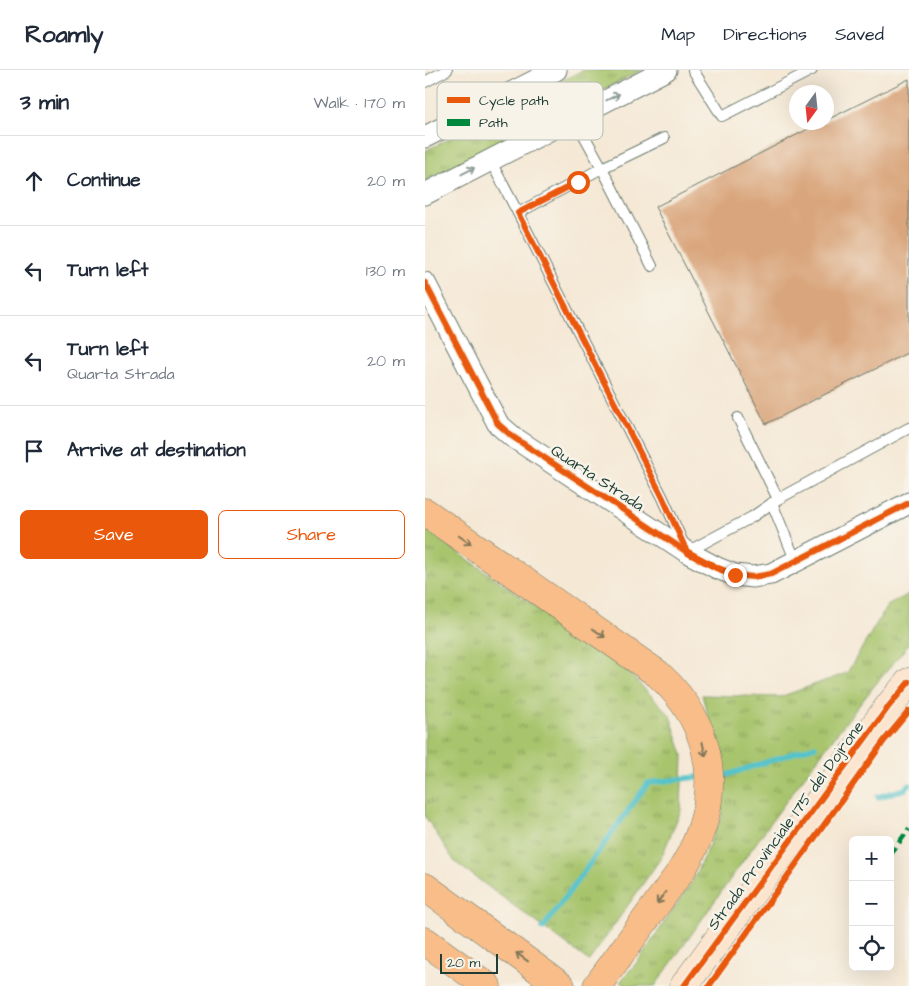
<!DOCTYPE html>
<meta charset="utf-8">
<style>
body{margin:0;font-family:"Architects Daughter",sans-serif;background:#f2f2f3;color:#1f2937}
.controls{position:absolute;right:15px;bottom:15px;display:grid;overflow:hidden;border-radius:8px;box-shadow:0 5px 20px #0002}
.controls button{width:45px;height:45px;display:grid;place-items:center;padding:0;border:0;border-bottom:1px solid #e0e1e3;background:#fff;color:#1f2937;font:25px sans-serif}
.compass{position:absolute;left:364px;top:15px;width:45px;height:45px;border-radius:50%;background:#fff;box-shadow:0 5px 20px #0002;rotate:195deg}
.scale{position:absolute;left:15px;bottom:12px;width:58px;box-sizing:border-box;padding-left:5px;border:2px solid #1f3d34;border-top:0;font-size:14px;line-height:18px;white-space:nowrap;color:#1f3d34;-webkit-text-stroke:4px #f7f3e8;paint-order:stroke}
.stop{position:absolute;width:15px;height:15px;margin:-11px;border:4px solid #ea580c;border-radius:50%;background:#fff}
.stop.end{background:#ea580c;border-color:#fff;box-shadow:0 1px 5px #0008}
.list{margin:0;padding:0;list-style:none}
h2{display:flex;justify-content:space-between;align-items:center;height:65px;margin:0;padding:0 20px;font-size:21px}
h2 small{font-size:16px;font-weight:400;color:#747a83}
.list li{display:grid;grid-template-columns:32px 1fr auto;gap:15px;align-items:center;box-sizing:border-box;height:90px;padding:0 20px;border-top:1px solid #e0e1e3}
.list b{display:block;font-size:19px;white-space:nowrap}
.list p{margin:0;font-size:16px;white-space:nowrap;color:#747a83}
.list em{font-size:16px;font-style:normal;color:#747a83}
.actions{display:flex;gap:10px;padding:15px 20px}
.actions a{flex:1;padding:11px 0;border:1px solid #ea580c;border-radius:8px;text-align:center;font-size:18px;color:#ea580c}
.actions .main{background:#ea580c;color:#fff}
.icon{flex:none;width:28px;height:28px;fill:none;stroke:currentColor;stroke-width:2;stroke-linecap:round;stroke-linejoin:round}
.map{position:relative;flex:none;width:484px;height:916px;overflow:hidden}
header{display:flex;align-items:center;gap:30px;box-sizing:border-box;height:70px;padding:0 25px;background:#fff;border-bottom:1px solid #e0e1e3}
header strong{font-size:24px}
nav{display:flex;gap:28px;margin-inline-start:auto;font-size:18px}
main{display:flex}
aside{flex:1;background:#fff}
.map>svg:first-child{display:block}
.grass{fill:url(#grass-tufts);stroke:#648150}
.lines{fill:none;stroke-linecap:round;stroke-linejoin:round}
.stream{stroke:#55c3cb;stroke-width:5.5}
.building{fill:#d9a57c}
.lane-casing{stroke:#6a796c;stroke-width:12}
.street-casing{stroke:#6a796c;stroke-width:23}
.secondary-casing{stroke:#6a796c;stroke-width:29}
.highway-casing{stroke:#6a796c;stroke-width:29}
.lane{stroke:#fff;stroke-width:10}
.street{stroke:#fff;stroke-width:21}
.secondary{stroke:#fce5cf;stroke-width:28}
.highway{stroke:#f8bd88;stroke-width:28}
.quiet{stroke:#00873e;stroke-width:5;stroke-dasharray:10 5;stroke-linecap:butt}
.cycleway-casing{stroke:#f7f3e8;stroke-width:9}
.cycleway{stroke:#e8590c;stroke-width:6}
.oneway{stroke:#8f9e9a}
.oneway2{stroke:#81775a}
.route{stroke:#ea580c;stroke-width:6}
.labels{text-anchor:middle;stroke-width:5;stroke-linejoin:round;paint-order:stroke}
.street-label{font-size:16px;fill:#1f3d34;stroke:#f7f3e8}
.key{fill:#f7f3e8;stroke:#b6bcb2;stroke-width:1}
.key-label{font-size:14px;fill:#1f3d34}
</style>
<header>
<strong>Roamly</strong>
<nav><a>Map</a><a>Directions</a><a>Saved</a></nav>
</header>
<main>
<aside>
<h2>3 min<small>Walk · 170 m</small></h2>
<ul class="list">
<li><svg class="icon" aria-label="ahead" viewBox="0 0 24 24"><path d="M12 20V5M6 11l6-6 6 6"/></svg><div><b>Continue</b></div><em>20 m</em></li>
<li><svg class="icon" aria-label="left" viewBox="0 0 24 24"><path d="M17 20v-9H6M10 6l-5 5 5 5"/></svg><div><b>Turn left</b></div><em>130 m</em></li>
<li><svg class="icon" aria-label="left" viewBox="0 0 24 24"><path d="M17 20v-9H6M10 6l-5 5 5 5"/></svg><div><b>Turn left</b><p>Quarta Strada</p></div><em>20 m</em></li>
<li><svg class="icon" aria-label="arrive" viewBox="0 0 24 24"><path d="M6 21V4h12l-3 4 3 4H6"/></svg><div><b>Arrive at destination</b></div></li>
</ul>
<div class="actions"><a class="main">Save</a><a>Share</a></div>
</aside>
<div class="map">
<svg width="484" height="916" viewBox="0 0 484 916">
<defs>
<pattern id="grass-tufts" width="24" height="20" patternUnits="userSpaceOnUse" patternTransform="scale(1.25)"><rect width="24" height="20" fill="#a8c56d"/><path d="M3 7l-1-3M5 7V3M7 7l1-3M15 17l-1-3M17 17v-4M19 17l1-3" fill="none" stroke="#88a15a"/></pattern>
</defs>
<rect width="100%" height="100%" fill="#f7f3e8"/>
<filter id="ink" filterUnits="userSpaceOnUse"><feTurbulence type="fractalNoise" baseFrequency=".02" numOctaves="2"/><feDisplacementMap in="SourceGraphic" scale="10" xChannelSelector="R" yChannelSelector="G"/><feConvolveMatrix kernelMatrix="1 2 1 2 8 2 1 2 1" color-interpolation-filters="sRGB"/></filter>
<filter id="wash" filterUnits="userSpaceOnUse"><feTurbulence type="fractalNoise" baseFrequency=".0096" numOctaves="4" result="noise"/><feDisplacementMap in="SourceGraphic" scale="20" xChannelSelector="R" yChannelSelector="G"/><feGaussianBlur stdDeviation="1.12" result="paint"/><feColorMatrix in="noise" values="0 0 0 0 0 0 0 0 0 0 0 0 0 0 0 0 0 1.4 0 .05"/><feComposite in="paint" operator="in"/></filter>
<g filter="url(#wash)">
<rect width="100%" height="100%" fill="#f5e8d5"/>
<g class="grass">
<polygon points="158,0 217,0 0,111 0,81"/>
<polygon points="0,459 200,599 245,645 258,685 256,740 236,788 164,891 30,792 0,746"/>
<path d="M484,524V574C392,682 312,800 230,916H203L195,912L214,890L268,810L297,746L294,684L277,625L355,627L422,603L462,536Z"/>
</g>
<g class="lines">
<g class="stream">
<polyline points="302,705 390,676"/>
<polyline points="453,727 480,719 484,715"/>
<polyline points="118,858 223,713 272,707"/>
</g>
</g>
<g id="blocks">
<polygon class="building" points="484,9 484,282 341,354 230,137 397,52 402,52 402,50"/>
</g>
</g>
<g filter="url(#ink)">
<use href="#blocks" fill-opacity="0" stroke="#6a796c" stroke-width="1"/>
<g class="lines">
<defs>
<g id="lane">
<polyline points="268,0 297,46 387,0"/>
<polyline points="0,12 22,0"/>
<polyline points="149,47 177,98 227,196"/>
<polyline points="65,90 93,143 238,428 262,482 327,447 353,429 484,358"/>
<polyline points="93,143 177,98 239,68"/>
<polyline points="313,348 353,429"/>
<polyline points="347,433 371,492"/>
</g>
<g id="street">
<polyline points="0,67 131,0"/>
<polyline points="0,124 241,0"/>
<polyline points="0,213 73,354 88,367 262,482 292,498 310,505 328,507 346,504 484,433"/>
</g>
<polyline id="secondary" points="259,916 464,636 484,612"/>
<g id="highway">
<path d="M0,442L233,604C294,659 299,733 256,801L172,916"/>
<polyline points="0,817 136,916"/>
<polyline points="0,871 62,916"/>
</g>
</defs>
<use href="#lane" class="lane-casing"/>
<use href="#street" class="street-casing"/>
<use href="#secondary" class="secondary-casing"/>
<use href="#highway" class="highway-casing"/>
<use href="#lane" class="lane"/>
<use href="#street" class="street"/>
<use href="#secondary" class="secondary"/>
<use href="#highway" class="highway"/>
<polyline class="quiet" points="465,785 484,759"/>
<defs>
<g id="cycleway">
<polyline points="0,213 73,354 88,367 262,482 292,498 310,505 328,507 346,504 484,433"/>
<polyline points="259,916 464,636 484,612"/>
<polyline points="284,916 459,671 484,641"/>
</g>
</defs>
<use href="#cycleway" class="cycleway-casing"/>
<use href="#cycleway" class="cycleway"/>
</g>
<defs><path id="oneway-shaft" d="M-6 0H5M1.5-3L5.5 0L1.5 3" fill="none" stroke-width="1.6" stroke-linecap="round" stroke-linejoin="round" transform="scale(1.25)"/></defs>
<g class="oneway">
<use href="#oneway-shaft" transform="translate(188 27) rotate(-27)"/>
<use href="#oneway-shaft" transform="translate(43 101) rotate(-27)"/>
</g>
<g class="oneway2">
<use href="#oneway-shaft" transform="translate(40 470) rotate(35)"/>
<use href="#oneway-shaft" transform="translate(174 563) rotate(35)"/>
<use href="#oneway-shaft" transform="translate(279 679) rotate(77)"/>
<use href="#oneway-shaft" transform="translate(236 828) rotate(126)"/>
<use href="#oneway-shaft" transform="translate(97 887) rotate(-144)"/>
</g>
</g>
<g class="lines" filter="url(#ink)">
<polyline class="route" points="153,112 93,143 238,428 262,482 292,498 310,505"/>
</g>
<g class="labels">
<g class="street-label">
<text transform="translate(173 407) rotate(33)" y="6">Quarta Strada</text>
<text transform="translate(360 755) rotate(-54)" y="6">Strada Provinciale 175 del Dojrone</text>
</g>
</g>
<rect x="12" y="12" width="166" height="58" rx="8" class="key"/>
<rect x="22" y="27" width="23" height="6" fill="#e8590c"/>
<rect x="22" y="49" width="23" height="7" fill="#00873e"/>
<g class="key-label">
<text x="54" y="35">Cycle path</text>
<text x="54" y="57">Path</text>
</g>
</svg>
<div class="controls">
<button>+</button>
<button>−</button>
<button><svg class="icon" aria-label="locate" viewBox="0 0 24 24"><circle cx="12" cy="12" r="6"/><path d="M12 2v4M12 18v4M2 12h4M18 12h4"/></svg></button>
</div>
<svg class="compass" viewBox="-18 -18 36 36"><path d="M0-13l5 13h-10z" fill="#e53935"/><path d="M0 13l5-13h-10z" fill="#747a83"/></svg>
<div class="scale">20 m</div>
<div class="stop" style="left:153px;top:112px"></div>
<div class="stop end" style="left:310px;top:505px"></div>
</div>
</main>
